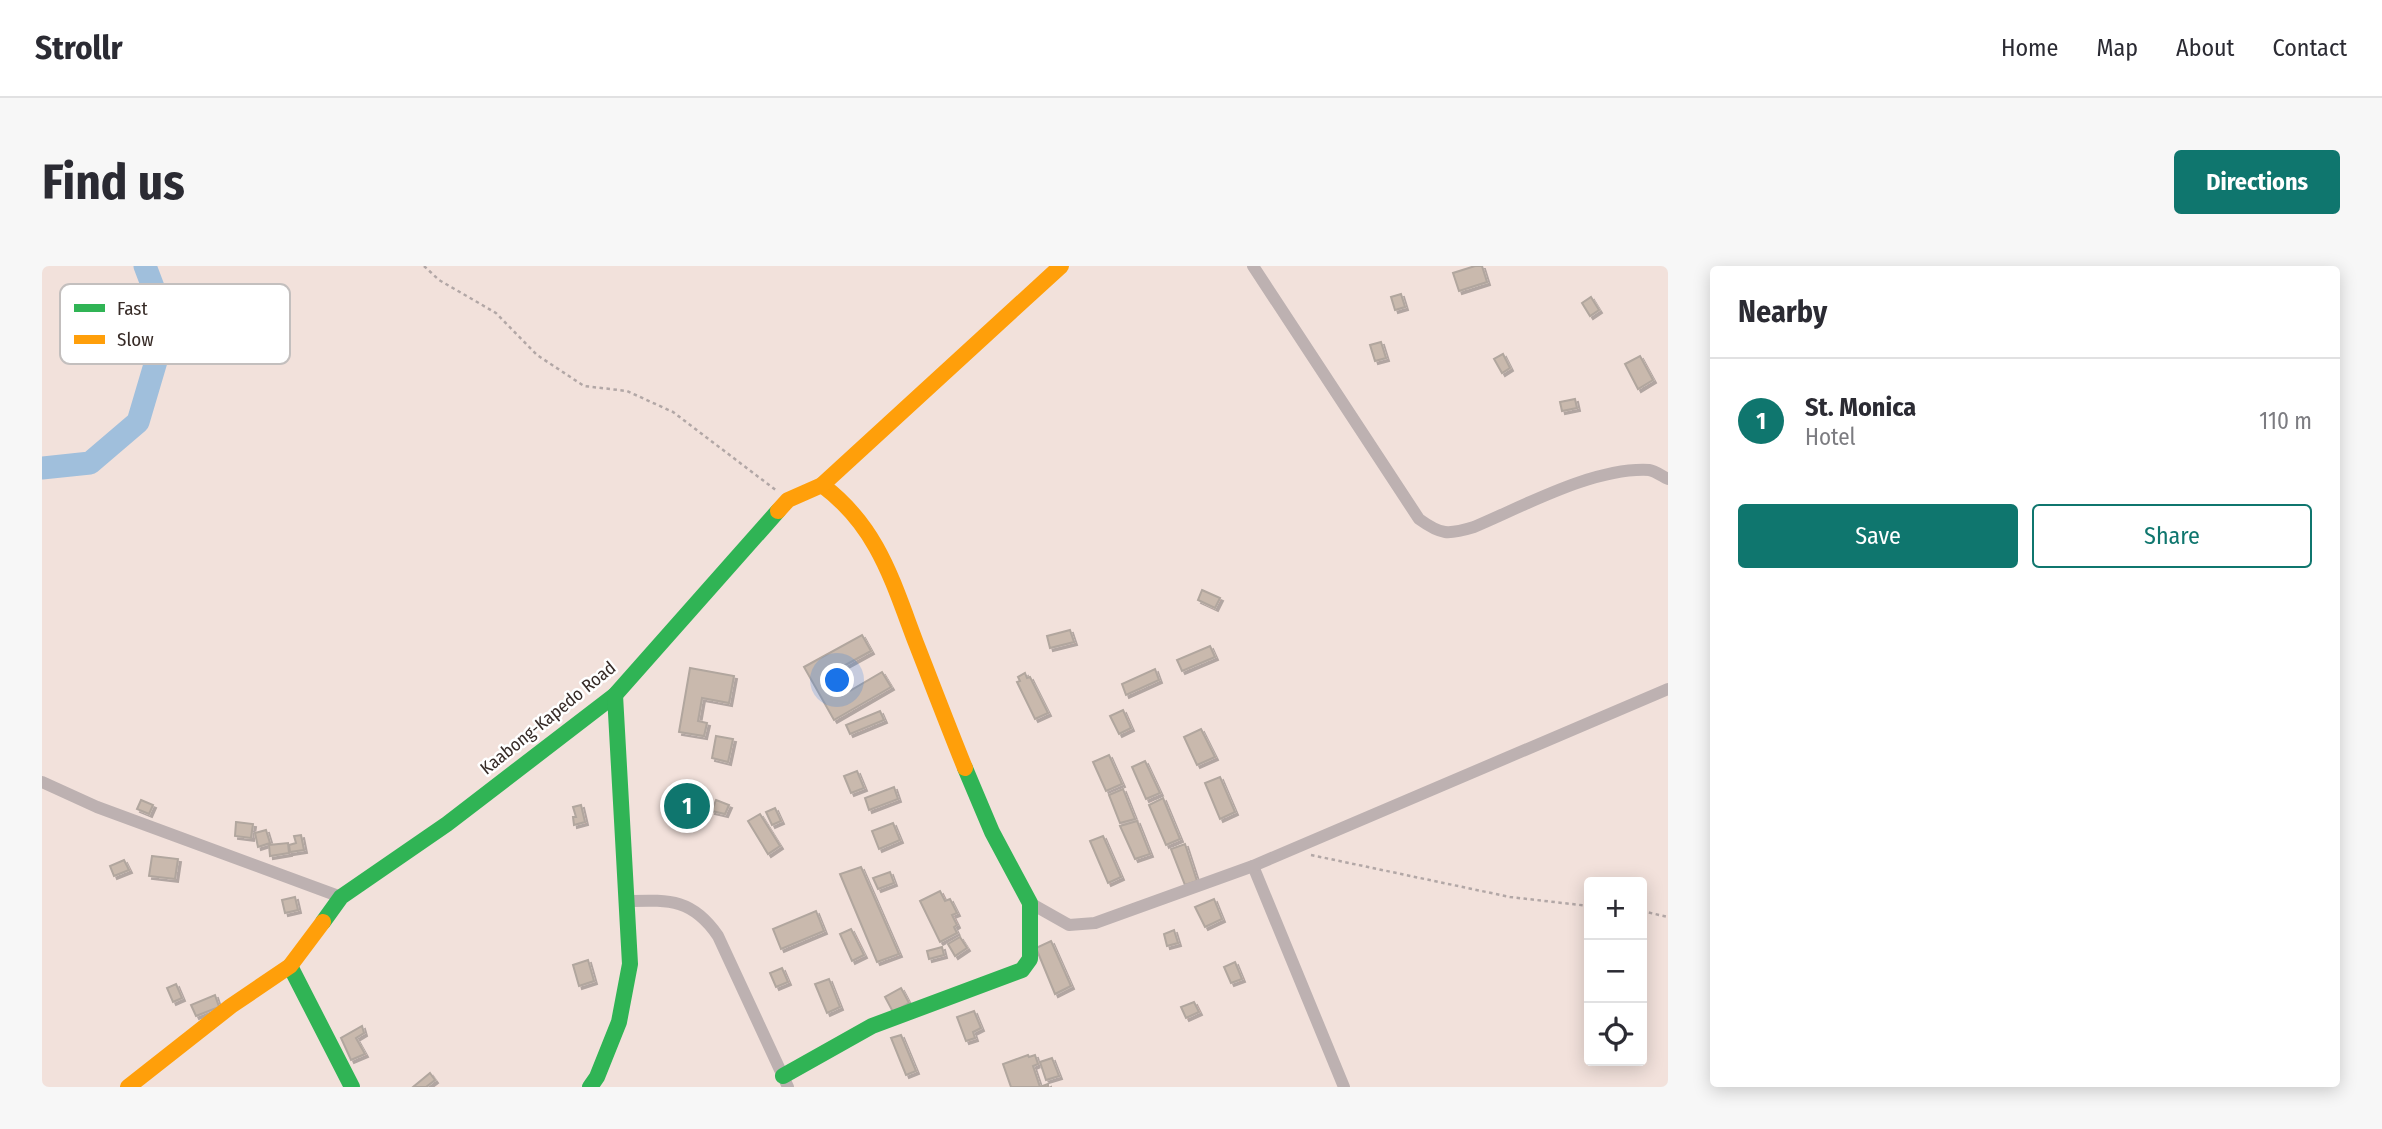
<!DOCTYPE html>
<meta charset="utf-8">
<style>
body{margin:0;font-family:"Fira Sans Condensed",sans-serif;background:#f7f7f7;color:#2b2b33}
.controls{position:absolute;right:21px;bottom:21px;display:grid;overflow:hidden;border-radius:7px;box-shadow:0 4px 18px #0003}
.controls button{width:63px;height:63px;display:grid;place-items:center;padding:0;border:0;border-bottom:2px solid #e1e1e2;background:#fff;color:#2b2b33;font:35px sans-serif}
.you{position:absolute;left:796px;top:415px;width:24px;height:24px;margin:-18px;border:5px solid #fff;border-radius:50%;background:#1a73e8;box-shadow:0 0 0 10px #1a73e833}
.badge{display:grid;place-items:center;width:46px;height:46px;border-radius:50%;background:#0f766e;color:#fff;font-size:23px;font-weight:700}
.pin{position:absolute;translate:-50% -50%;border:4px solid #fff;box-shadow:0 2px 7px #0006}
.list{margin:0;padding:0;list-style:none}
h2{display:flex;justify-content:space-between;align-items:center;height:91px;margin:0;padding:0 28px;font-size:30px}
h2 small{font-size:23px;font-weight:400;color:#7c7c81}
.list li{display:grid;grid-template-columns:46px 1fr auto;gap:21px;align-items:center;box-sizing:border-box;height:126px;padding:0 28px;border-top:2px solid #e1e1e2}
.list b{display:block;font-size:26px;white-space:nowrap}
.list p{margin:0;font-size:23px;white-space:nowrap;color:#7c7c81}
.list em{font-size:23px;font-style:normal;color:#7c7c81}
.actions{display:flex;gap:14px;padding:21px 28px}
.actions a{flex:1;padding:16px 0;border:2px solid #0f766e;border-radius:7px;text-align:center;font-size:24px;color:#0f766e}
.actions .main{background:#0f766e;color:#fff}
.icon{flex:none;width:38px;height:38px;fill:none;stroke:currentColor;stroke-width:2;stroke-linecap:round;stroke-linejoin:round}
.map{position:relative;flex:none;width:1626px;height:821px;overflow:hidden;border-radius:7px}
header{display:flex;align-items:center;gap:42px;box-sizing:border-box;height:98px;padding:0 35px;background:#fff;border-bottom:2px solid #e1e1e2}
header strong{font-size:33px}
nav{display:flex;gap:38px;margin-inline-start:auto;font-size:24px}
.intro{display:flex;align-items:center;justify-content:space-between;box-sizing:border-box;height:168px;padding:0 42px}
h1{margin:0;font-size:49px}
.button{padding:18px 32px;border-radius:7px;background:#0f766e;color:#fff;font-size:24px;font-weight:700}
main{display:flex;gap:42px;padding:0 42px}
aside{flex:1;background:#fff;border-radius:7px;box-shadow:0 4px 18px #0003}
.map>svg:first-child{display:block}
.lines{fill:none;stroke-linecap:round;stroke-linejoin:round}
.river{stroke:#a0bfdc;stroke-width:23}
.building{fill:#c9b9ad;stroke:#b1a69e;stroke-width:2;filter:url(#shadow)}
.path{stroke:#b2a7a6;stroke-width:2.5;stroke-dasharray:3.5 3.5;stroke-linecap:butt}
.street{stroke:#bdb1b1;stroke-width:12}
.fast{stroke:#30b455;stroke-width:16}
.slow{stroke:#ff9f0a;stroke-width:16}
.labels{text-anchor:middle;stroke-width:5;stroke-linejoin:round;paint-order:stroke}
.street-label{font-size:18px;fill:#372b27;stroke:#fff}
.key{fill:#fff;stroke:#c3bfbe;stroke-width:2}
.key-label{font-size:19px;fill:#372b27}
</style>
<header>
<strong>Strollr</strong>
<nav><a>Home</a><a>Map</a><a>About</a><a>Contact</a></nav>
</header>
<div class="intro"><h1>Find us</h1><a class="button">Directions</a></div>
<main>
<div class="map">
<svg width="1626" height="821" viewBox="0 0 1626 821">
<defs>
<filter id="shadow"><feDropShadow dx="3" dy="3" stdDeviation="0" flood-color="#0004"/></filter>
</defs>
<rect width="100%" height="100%" fill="#f2e1db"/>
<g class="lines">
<polyline class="river" points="0,202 48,197 96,156 125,58 103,0"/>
</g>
<g class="building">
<polygon points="1433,0 1440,0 1445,16 1417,25 1411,7"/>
<polygon points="1359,28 1363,41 1353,44 1349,31"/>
<polygon points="1549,31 1557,44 1548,50 1540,37"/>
<polygon points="1339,76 1344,92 1333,95 1328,79"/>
<polygon points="1461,88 1468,102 1460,107 1452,93"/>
<polygon points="1598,90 1611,114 1596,123 1583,98"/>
<polygon points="1533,133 1535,142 1520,145 1518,136"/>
<polygon points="1160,324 1178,332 1173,342 1156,334"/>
<polygon points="1028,364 1032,376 1008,382 1005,370"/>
<polygon points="820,369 829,385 787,408 799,430 840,406 849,421 792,454 762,401"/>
<polygon points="1168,380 1173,391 1140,405 1135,394"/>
<polygon points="648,402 692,410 687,437 660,432 656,455 665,457 662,470 637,466"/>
<polygon points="1113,403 1117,414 1084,429 1080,418"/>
<polygon points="983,407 985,412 988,411 1006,447 993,453 975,416 978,415 976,411"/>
<polygon points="1081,444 1089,462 1077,468 1068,450"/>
<polygon points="838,445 842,454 808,468 804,459"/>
<polygon points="1159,463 1173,491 1155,499 1142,471"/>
<polygon points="674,470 691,473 686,496 670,492"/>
<polygon points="1067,489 1080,518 1064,525 1051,496"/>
<polygon points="1103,495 1118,527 1104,533 1090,501"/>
<polygon points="815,505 822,522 809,527 802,510"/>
<polygon points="1178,511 1193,546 1178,553 1163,517"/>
<polygon points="852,521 856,533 827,544 823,532"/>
<polygon points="1081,523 1093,553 1078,557 1067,529"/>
<polygon points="1121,532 1138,573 1124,579 1107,539"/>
<polygon points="644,533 647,543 628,549 625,538"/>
<polygon points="99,534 111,539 107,548 95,543"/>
<polygon points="674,534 687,539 683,548 670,545"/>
<polygon points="539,539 543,556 532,559 531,551 534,551 531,541"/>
<polygon points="733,542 739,555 730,559 724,546"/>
<polygon points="718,548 738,580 726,588 706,555"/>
<polygon points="1095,555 1108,588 1093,593 1078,560"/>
<polygon points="194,556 211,558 209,572 193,570"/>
<polygon points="851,557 858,574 837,583 830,565"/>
<polygon points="224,564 228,577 216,581 213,567"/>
<polygon points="259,569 262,584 248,586 247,579 254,577 252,570"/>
<polygon points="1061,570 1079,611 1066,617 1048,575"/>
<polygon points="246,577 247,587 228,590 227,579"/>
<polygon points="1143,578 1155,615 1143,619 1129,583"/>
<polygon points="110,590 136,593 133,613 107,610"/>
<polygon points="82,594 87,604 72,610 68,600"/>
<polygon points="819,601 857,688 835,696 798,608"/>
<polygon points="848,606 852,617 836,623 831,612"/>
<polygon points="898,625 903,635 908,633 915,647 910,649 915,659 912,661 915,667 898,676 878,635"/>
<polygon points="253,631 256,644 243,647 240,634"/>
<polygon points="1172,633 1180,653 1163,661 1153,641"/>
<polygon points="774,645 782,665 739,683 731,663"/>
<polygon points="809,663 822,689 810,695 798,668"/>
<polygon points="1132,664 1136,677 1125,680 1122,668"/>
<polygon points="918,671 925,682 913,690 906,678"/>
<polygon points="1009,675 1029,720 1013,728 994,682"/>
<polygon points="900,681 902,689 887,693 885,685"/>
<polygon points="546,694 552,715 537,720 531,699"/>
<polygon points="1193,696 1200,713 1189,717 1182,701"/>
<polygon points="740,702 746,716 734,721 728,707"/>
<polygon points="787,713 798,741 785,747 773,718"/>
<polygon points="134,718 140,732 131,736 125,722"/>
<polygon points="859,722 867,737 851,746 843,731"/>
<polygon points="173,729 177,741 154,750 149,739"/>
<polygon points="1152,736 1157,746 1144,752 1139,741"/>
<polygon points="932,745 939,762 931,766 933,772 924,775 915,751"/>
<polygon points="320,760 322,767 314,772 323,788 309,794 299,772"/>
<polygon points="859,769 874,805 864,809 849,772"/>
<polygon points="986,789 987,791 993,789 996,798 991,800 998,821 1006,818 1006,821 969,821 961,798"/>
<polygon points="1010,792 1017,810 1004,814 998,796"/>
<polygon points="388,807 393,814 384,821 371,821"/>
</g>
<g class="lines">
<g class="path">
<polyline points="382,0 397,14 454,47 495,89 542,120 585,125 631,146 735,225"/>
<polyline points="1269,589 1468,631 1547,640"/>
<polyline points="1600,645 1626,651"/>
</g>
<g class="street">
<path d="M1211,0L1377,253C1399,269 1406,269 1432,261C1482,240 1552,201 1607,204C1613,205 1620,210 1626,213"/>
<polyline points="0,516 55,541 299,631"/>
<polyline points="1211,600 1302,821"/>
<path d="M585,635C626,634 650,632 676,670L746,821"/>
<polyline points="988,637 1027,659 1053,657 1211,600 1626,423"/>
</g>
<g class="fast">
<polyline points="281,656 299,631 405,558 573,429 736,245"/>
<polyline points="248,700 310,821"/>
<polyline points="741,810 830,760 980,704 988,693 988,637 950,566 923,502"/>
<polyline points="548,821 555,811 577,756 588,698 573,429"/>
</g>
<g class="slow">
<path d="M780,219C836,261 850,314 874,377C890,418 906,460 923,502"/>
<polyline points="736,245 746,234 780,219 1019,0"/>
<polyline points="86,821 189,740 248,700 281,656"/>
</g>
</g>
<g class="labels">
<g class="street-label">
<text transform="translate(506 452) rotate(-39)" y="6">Kaabong-Kapedo Road</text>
</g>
</g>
<rect x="18" y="18" width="230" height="80" rx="10" class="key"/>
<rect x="32" y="38" width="31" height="8" fill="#30b455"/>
<rect x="32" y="69" width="31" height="9" fill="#ff9f0a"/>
<g class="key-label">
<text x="75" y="49">Fast</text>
<text x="75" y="80">Slow</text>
</g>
</svg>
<div class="controls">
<button>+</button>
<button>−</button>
<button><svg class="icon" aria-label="locate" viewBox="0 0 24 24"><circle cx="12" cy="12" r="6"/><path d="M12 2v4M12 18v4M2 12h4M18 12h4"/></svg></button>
</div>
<div class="you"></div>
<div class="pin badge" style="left:645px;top:540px">1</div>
</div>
<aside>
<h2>Nearby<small></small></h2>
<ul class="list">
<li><span class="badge">1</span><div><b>St. Monica</b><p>Hotel</p></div><em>110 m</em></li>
</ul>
<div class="actions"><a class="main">Save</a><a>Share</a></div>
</aside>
</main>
